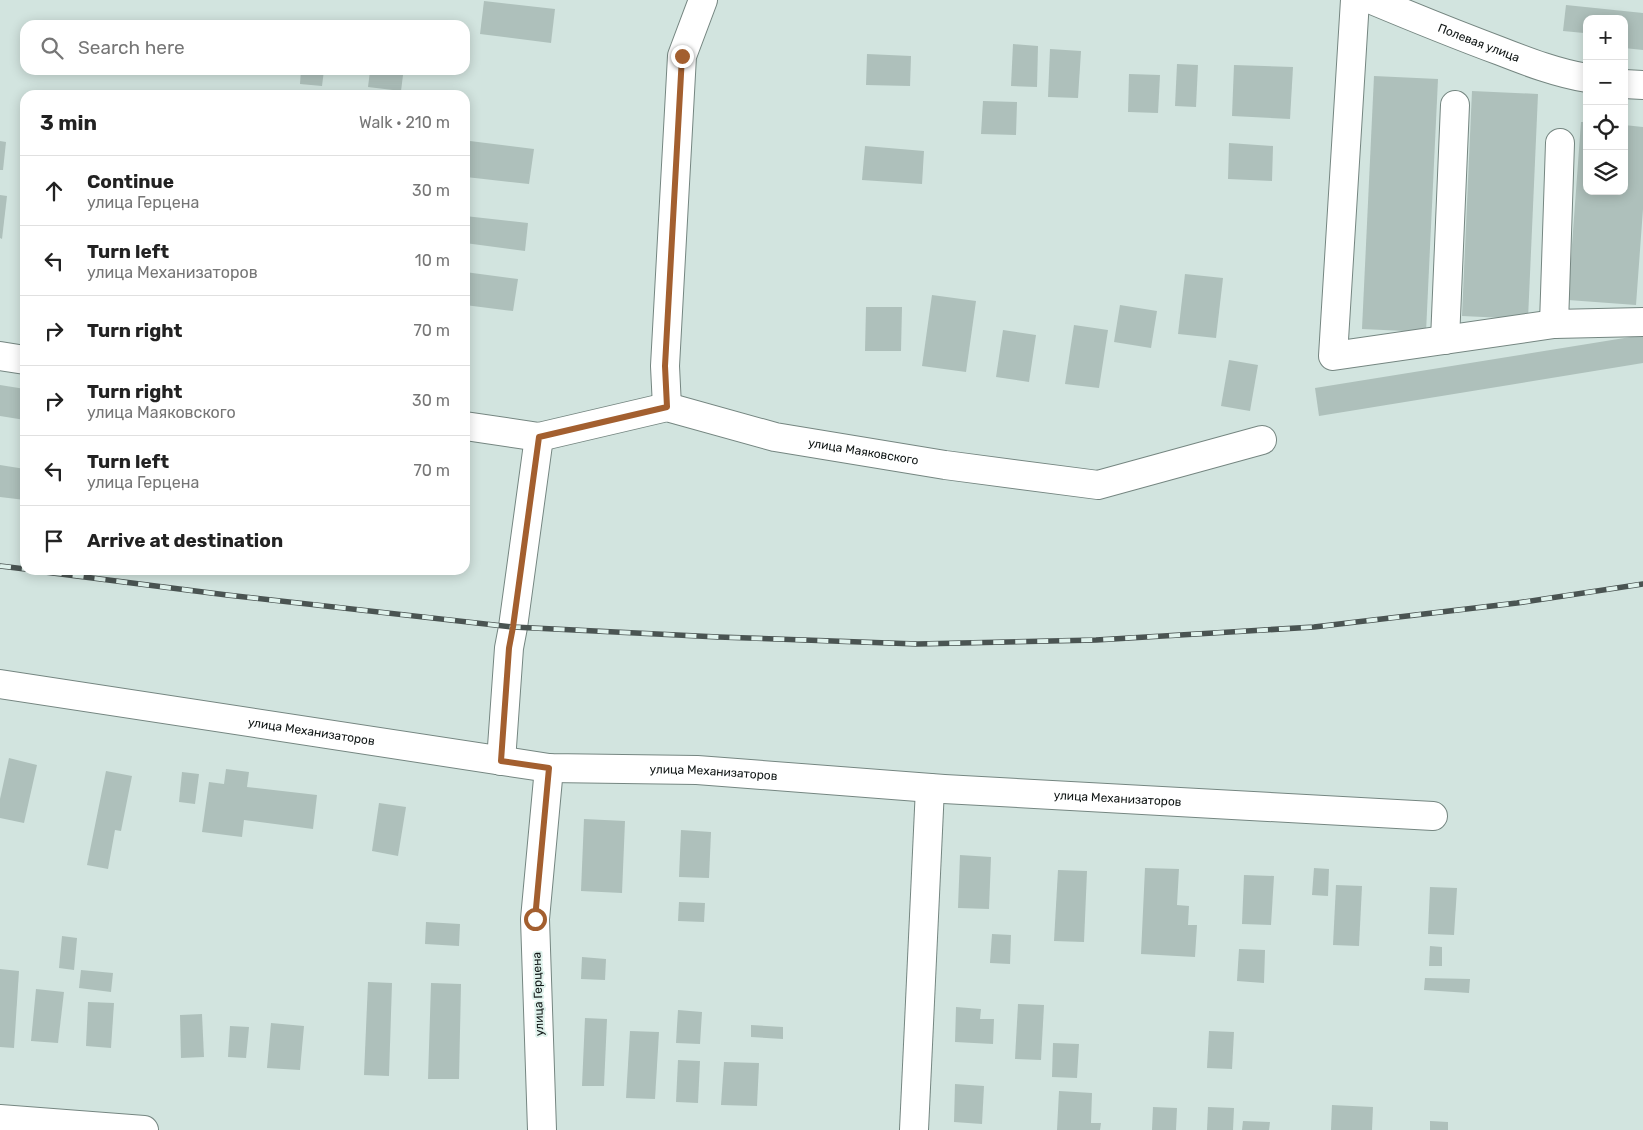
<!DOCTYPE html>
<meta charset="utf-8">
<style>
body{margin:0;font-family:Rubik,sans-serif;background:#f2f2f2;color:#222}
.controls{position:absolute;right:15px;top:15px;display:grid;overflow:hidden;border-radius:10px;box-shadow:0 2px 12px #0003}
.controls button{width:45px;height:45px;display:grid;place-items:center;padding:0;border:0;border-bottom:1px solid #e0e0e0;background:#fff;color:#222;font:25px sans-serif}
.stop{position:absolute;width:15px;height:15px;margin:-11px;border:4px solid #a35f2f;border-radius:50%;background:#fff}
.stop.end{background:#a35f2f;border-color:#fff;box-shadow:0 1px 5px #0008}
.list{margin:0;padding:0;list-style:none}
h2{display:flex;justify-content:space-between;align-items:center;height:65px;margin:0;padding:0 20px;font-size:21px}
h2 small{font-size:16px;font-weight:400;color:#767676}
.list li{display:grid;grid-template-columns:32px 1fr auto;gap:15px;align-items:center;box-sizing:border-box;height:70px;padding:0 20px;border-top:1px solid #e0e0e0}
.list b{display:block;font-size:19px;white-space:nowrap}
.list p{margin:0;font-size:16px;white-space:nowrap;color:#767676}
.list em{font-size:16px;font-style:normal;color:#767676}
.icon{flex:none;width:28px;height:28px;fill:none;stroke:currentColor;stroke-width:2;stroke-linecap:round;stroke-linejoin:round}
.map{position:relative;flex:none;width:1643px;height:1130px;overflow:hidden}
.search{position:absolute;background:#fff;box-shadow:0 2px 12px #0003;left:20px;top:20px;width:450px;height:55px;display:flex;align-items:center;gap:12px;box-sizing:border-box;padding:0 18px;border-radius:15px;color:#767676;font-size:19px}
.panel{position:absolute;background:#fff;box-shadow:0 2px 12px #0003;left:20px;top:90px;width:450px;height:485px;border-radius:15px}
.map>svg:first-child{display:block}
.building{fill:#aec0bb}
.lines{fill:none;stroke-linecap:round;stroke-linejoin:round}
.minor-casing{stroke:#758681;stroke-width:30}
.minor{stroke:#fff;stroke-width:28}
.rail-casing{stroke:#4a5452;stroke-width:5.5}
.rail{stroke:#dff2ec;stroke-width:4;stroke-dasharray:11;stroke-linecap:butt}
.route{stroke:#a35f2f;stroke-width:6}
.labels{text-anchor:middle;stroke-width:4;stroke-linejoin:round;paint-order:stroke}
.street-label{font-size:12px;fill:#0e1413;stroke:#dff2ec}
</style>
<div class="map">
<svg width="1643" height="1130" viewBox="0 0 1643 1130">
<rect width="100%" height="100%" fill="#d2e4df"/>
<g class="building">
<polygon points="484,1 555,9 551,43 480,34"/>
<polygon points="1566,5 1643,13 1643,50 1624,48 1624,19 1587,19 1587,44 1583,43 1584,33 1563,31"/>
<polygon points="1013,44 1038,46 1037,87 1011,86"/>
<polygon points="1050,49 1081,51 1078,98 1048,97"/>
<polygon points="867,54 911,56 910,86 866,85"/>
<polygon points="1177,64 1198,65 1196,107 1175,106"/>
<polygon points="1234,65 1293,67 1290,119 1232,116"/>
<polygon points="301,70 324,70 322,86 300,84"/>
<polygon points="370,71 403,75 401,91 368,87"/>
<polygon points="1129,74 1160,75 1158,113 1128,112"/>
<polygon points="1374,76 1438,79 1426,332 1362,329"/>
<polygon points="1472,91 1538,94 1528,319 1462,316"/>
<polygon points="983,101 1017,102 1016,135 981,134"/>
<polygon points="1581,122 1587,122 1587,191 1624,191 1624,125 1643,127 1643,209 1636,305 1568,300"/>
<polygon points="0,141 6,142 3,170 0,170"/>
<polygon points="470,141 534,149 529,184 466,177"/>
<polygon points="1229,143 1273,146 1272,181 1228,179"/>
<polygon points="865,146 924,151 922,184 862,180"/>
<polygon points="0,195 7,196 2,239 0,238"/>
<polygon points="465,216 528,223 525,251 465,243"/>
<polygon points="465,272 518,279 513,311 465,305"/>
<polygon points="1185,274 1223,278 1216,338 1178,334"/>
<polygon points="932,295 976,301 966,372 922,366"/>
<polygon points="1120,305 1157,311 1151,348 1114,342"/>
<polygon points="866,307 902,307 901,351 865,351"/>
<polygon points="1074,325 1108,330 1099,388 1065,384"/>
<polygon points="1003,330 1036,335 1029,382 996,377"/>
<polygon points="1643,335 1643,363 1319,416 1315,388"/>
<polygon points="1229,360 1258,365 1250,411 1221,406"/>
<polygon points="0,385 25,389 25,420 0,416"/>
<polygon points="0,465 25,469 25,500 0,497"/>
<polygon points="9,758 37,765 24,823 0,818 0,799"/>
<polygon points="226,769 249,772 247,787 317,795 313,829 244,820 242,837 202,832 209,782 224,784"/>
<polygon points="106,771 132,776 121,831 115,830 108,869 87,865"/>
<polygon points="182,772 199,774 195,804 179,802"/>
<polygon points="379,803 406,807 398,856 372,851"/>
<polygon points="584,819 625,821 622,893 581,891"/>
<polygon points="681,830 711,832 709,878 679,877"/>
<polygon points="960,855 991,857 989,909 958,908"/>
<polygon points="1145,868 1179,869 1177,905 1189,906 1188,925 1197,925 1195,957 1141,954"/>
<polygon points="1314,868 1329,869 1328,896 1312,895"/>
<polygon points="1058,870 1087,871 1084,942 1054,941"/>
<polygon points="1244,875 1274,876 1271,925 1242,924"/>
<polygon points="1336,885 1362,886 1359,946 1333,945"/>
<polygon points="1430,887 1457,888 1454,935 1428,934"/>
<polygon points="679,902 705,903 704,922 678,921"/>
<polygon points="426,922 460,924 459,946 425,944"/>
<polygon points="992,934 1011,935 1010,964 990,963"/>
<polygon points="62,936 77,938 74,970 59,968"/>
<polygon points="1430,946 1442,947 1442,966 1429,966"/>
<polygon points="1239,949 1265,950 1264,983 1237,981"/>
<polygon points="582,957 606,959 605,980 581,979"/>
<polygon points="0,969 19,971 14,1048 0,1047"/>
<polygon points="81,970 113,973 111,992 79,988"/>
<polygon points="1425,978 1470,979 1469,993 1424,990"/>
<polygon points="368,982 392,983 389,1076 364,1075"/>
<polygon points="431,983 461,984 459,1079 428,1079"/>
<polygon points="36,989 64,992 58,1043 31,1041"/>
<polygon points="88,1002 114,1003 111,1048 86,1046"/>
<polygon points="1018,1004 1044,1005 1041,1060 1015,1059"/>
<polygon points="956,1007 981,1009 980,1019 994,1019 993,1044 955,1042"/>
<polygon points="678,1010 702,1012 700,1044 676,1043"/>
<polygon points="202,1014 204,1057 181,1058 180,1015"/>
<polygon points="585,1018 607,1019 604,1086 582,1086"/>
<polygon points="271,1023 304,1026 300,1070 267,1068"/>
<polygon points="751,1025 783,1027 783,1039 751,1037"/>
<polygon points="230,1026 249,1027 246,1058 228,1057"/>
<polygon points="630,1031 659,1032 655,1099 626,1098"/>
<polygon points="1209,1031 1234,1032 1232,1069 1207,1068"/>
<polygon points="1053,1043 1079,1044 1077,1078 1052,1077"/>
<polygon points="678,1060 700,1061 698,1103 676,1102"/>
<polygon points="724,1062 759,1063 757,1106 721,1105"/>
<polygon points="955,1084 984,1086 982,1124 954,1122"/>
<polygon points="1059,1091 1092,1093 1091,1123 1101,1123 1100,1130 1057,1130"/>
<polygon points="1332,1105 1373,1107 1372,1130 1331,1130"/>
<polygon points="1153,1107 1177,1108 1176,1130 1152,1130"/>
<polygon points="1208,1107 1234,1108 1233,1130 1207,1130"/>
<polygon points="1243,1121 1270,1122 1269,1130 1242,1130"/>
<polygon points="1430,1121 1448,1122 1448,1130 1430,1130"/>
</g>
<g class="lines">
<defs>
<g id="minor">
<polyline points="1355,0 1333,356 1554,324 1643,322"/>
<path id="s1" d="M1372,0C1415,18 1457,35 1500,51C1528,62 1557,73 1587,78"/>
<polyline points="1624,84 1643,85"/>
<polyline points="1554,324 1560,143"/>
<polyline points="1445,340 1455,105"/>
<polyline points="0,356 25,360"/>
<polyline points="667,407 665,366 682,56 703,0"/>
<path id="s2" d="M465,426L539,437L667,407L775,437L945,465L1098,485L1262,440"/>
<path id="s3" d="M0,684L549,768L697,770L944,789L1433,816"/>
<polyline points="501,761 509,648 513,627 539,437"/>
<polyline points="0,1119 144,1130"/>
<polyline points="542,1130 535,919 549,768"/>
<polyline points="914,1130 930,788"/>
</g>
</defs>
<use href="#minor" class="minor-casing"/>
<use href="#minor" class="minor"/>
<defs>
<g id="rail">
<polyline points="0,566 25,569"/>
<polyline points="29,570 227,595 513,627 718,637 917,644 1096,640 1314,627 1517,603 1643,584"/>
</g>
</defs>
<use href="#rail" class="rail-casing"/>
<use href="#rail" class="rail"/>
</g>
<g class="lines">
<polyline class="route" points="535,919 549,768 501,761 509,648 513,627 539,437 667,407 665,366 682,56"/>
</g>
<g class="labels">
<g class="street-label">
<text dy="4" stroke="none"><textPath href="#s1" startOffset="115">Полевая улица</textPath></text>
<text dy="4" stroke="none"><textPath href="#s2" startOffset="408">улица Маяковского</textPath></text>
<text dy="4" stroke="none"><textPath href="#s3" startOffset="315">улица Механизаторов</textPath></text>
<text dy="4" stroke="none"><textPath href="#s3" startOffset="720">улица Механизаторов</textPath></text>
<text dy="4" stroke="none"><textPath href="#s3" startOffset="1125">улица Механизаторов</textPath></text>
<text transform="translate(538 994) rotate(-92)" y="4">улица Герцена</text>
</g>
</g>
</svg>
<div class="controls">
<button>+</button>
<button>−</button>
<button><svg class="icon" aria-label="locate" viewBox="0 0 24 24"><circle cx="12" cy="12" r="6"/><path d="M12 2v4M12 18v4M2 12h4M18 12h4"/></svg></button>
<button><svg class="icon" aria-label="layers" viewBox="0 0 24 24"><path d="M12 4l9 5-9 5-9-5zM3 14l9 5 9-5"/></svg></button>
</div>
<div class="stop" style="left:535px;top:919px"></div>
<div class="stop end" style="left:682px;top:56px"></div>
<div class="search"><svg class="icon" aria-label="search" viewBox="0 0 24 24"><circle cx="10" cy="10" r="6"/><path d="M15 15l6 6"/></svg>Search here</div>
<section class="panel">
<h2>3 min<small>Walk · 210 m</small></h2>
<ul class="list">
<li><svg class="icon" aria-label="ahead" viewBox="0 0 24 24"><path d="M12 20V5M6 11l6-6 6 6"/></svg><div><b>Continue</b><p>улица Герцена</p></div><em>30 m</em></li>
<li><svg class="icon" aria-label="left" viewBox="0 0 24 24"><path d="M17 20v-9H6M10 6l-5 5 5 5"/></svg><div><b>Turn left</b><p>улица Механизаторов</p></div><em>10 m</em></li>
<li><svg class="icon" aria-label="right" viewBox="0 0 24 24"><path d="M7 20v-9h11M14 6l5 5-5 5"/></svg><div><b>Turn right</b></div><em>70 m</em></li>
<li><svg class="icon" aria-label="right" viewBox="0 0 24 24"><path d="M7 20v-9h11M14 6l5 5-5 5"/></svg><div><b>Turn right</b><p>улица Маяковского</p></div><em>30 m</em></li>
<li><svg class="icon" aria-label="left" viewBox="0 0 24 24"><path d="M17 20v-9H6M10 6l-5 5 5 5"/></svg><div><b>Turn left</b><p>улица Герцена</p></div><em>70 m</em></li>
<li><svg class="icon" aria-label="arrive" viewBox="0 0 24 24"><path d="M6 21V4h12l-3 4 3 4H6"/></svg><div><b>Arrive at destination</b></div></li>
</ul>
</section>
</div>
